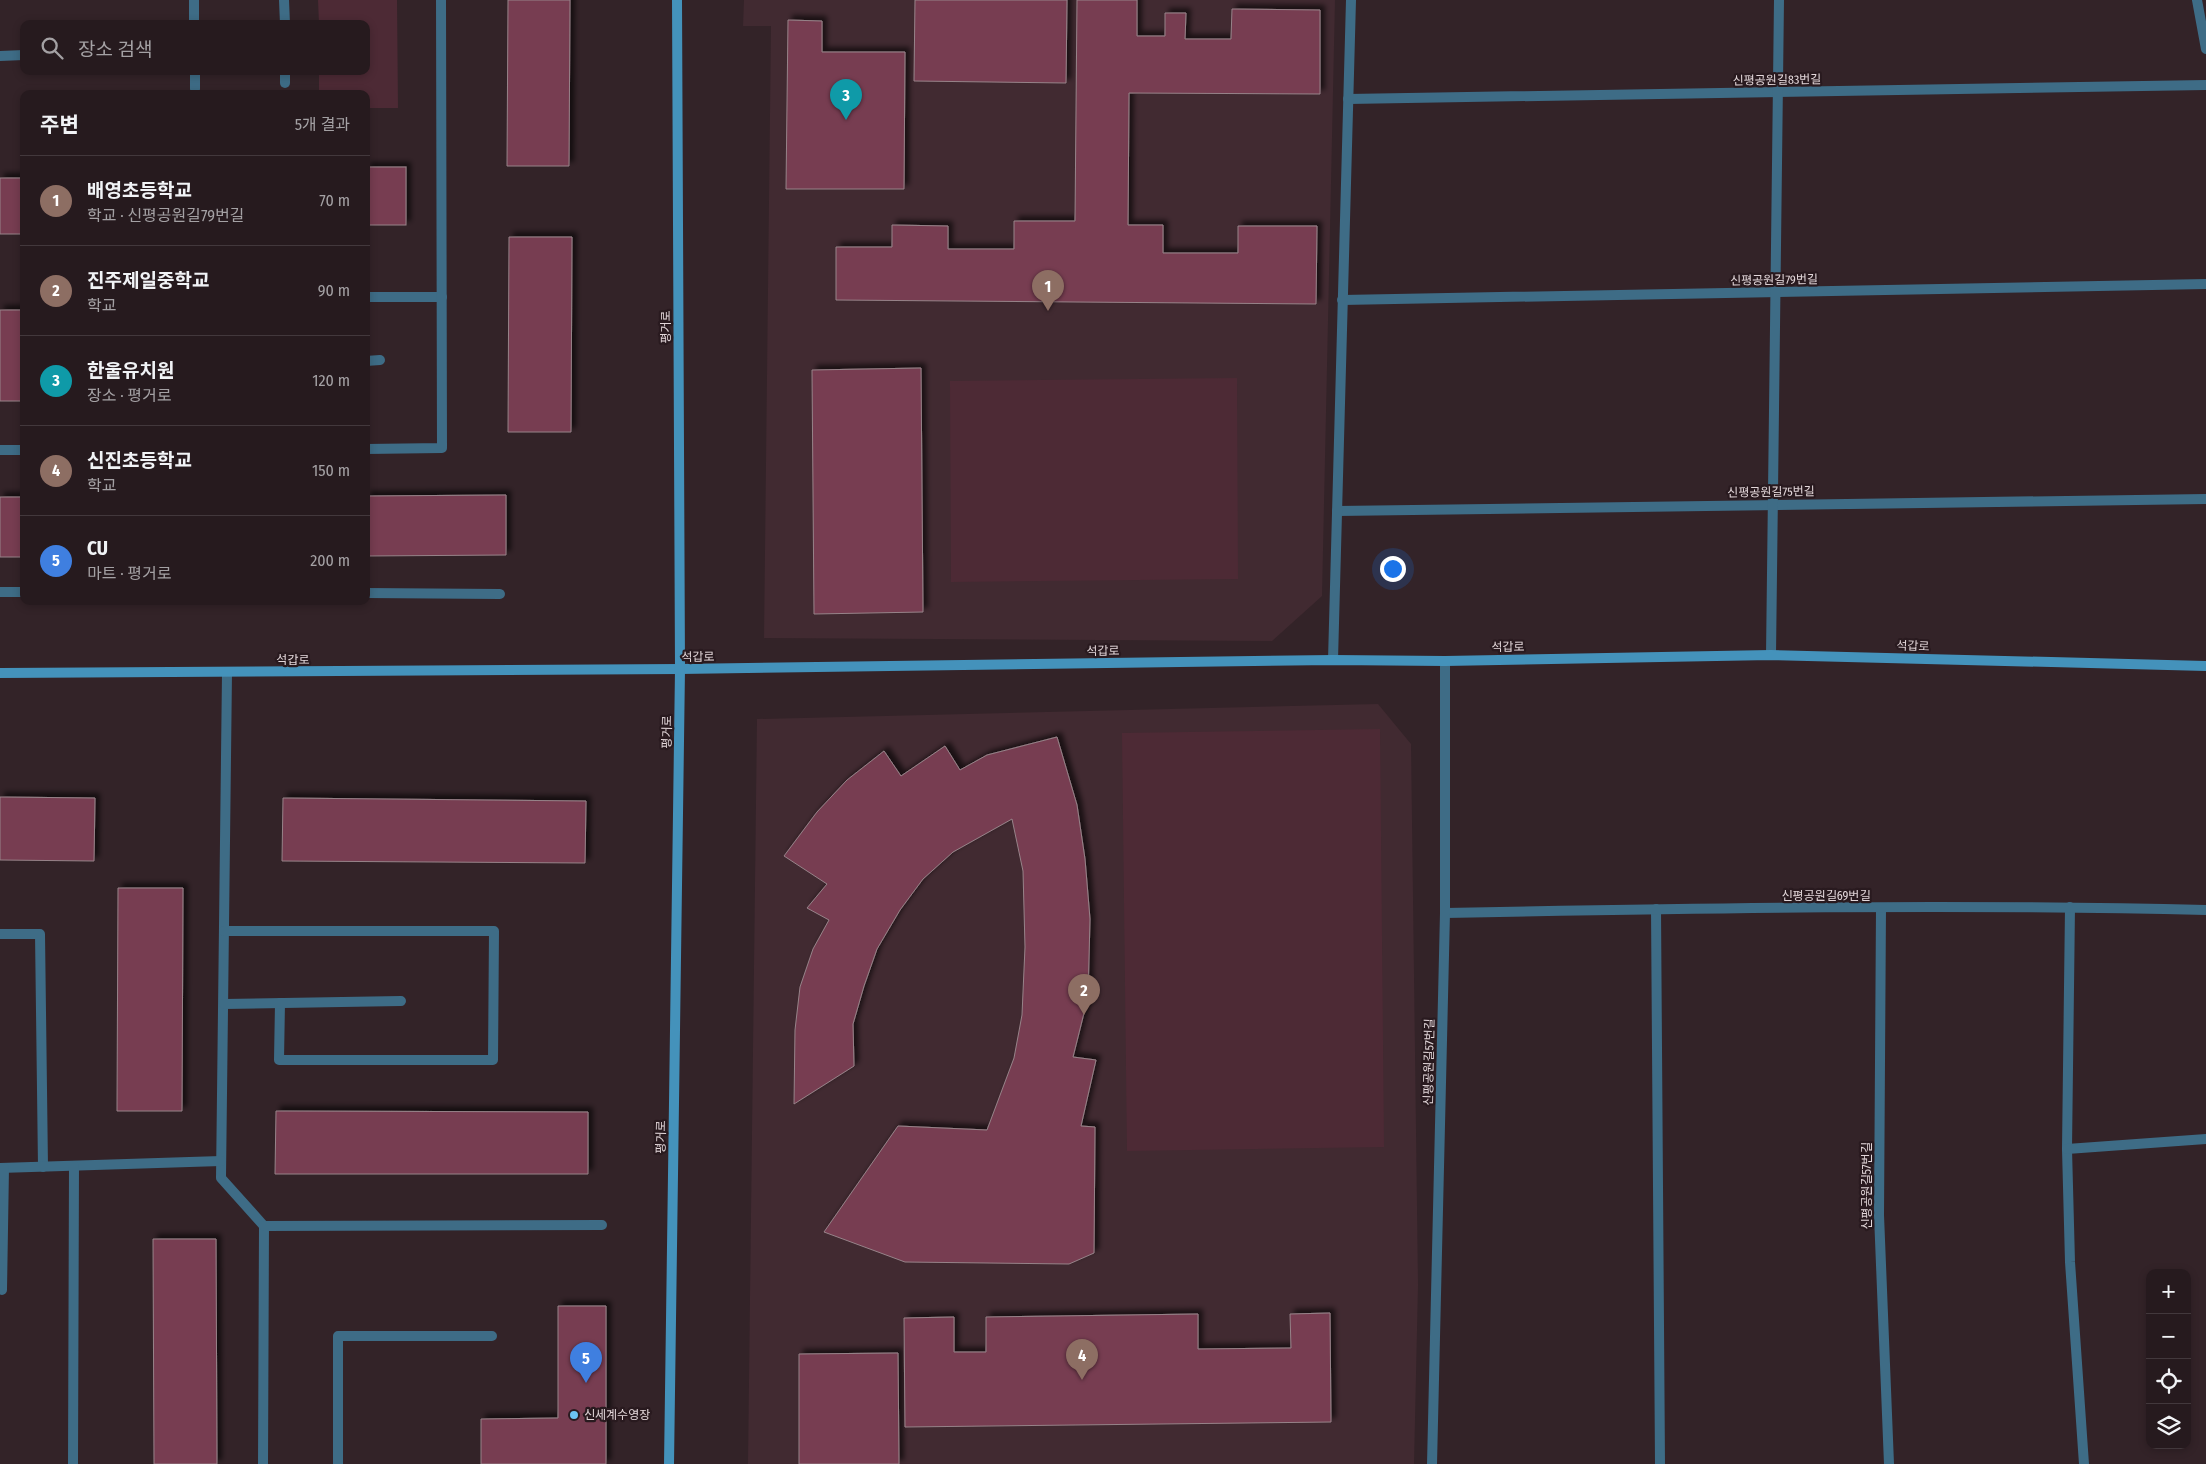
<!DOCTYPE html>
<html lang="ko">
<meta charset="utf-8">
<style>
body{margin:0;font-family:"Fira Sans Condensed","Noto Sans KR",sans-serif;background:#32272b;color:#f1f3f6}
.controls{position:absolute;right:15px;bottom:15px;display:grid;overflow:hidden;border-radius:10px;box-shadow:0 2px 8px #0003}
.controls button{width:45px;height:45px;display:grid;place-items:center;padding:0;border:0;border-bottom:1px solid #42383c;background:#261a1e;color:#f1f3f6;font:25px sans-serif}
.you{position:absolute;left:1392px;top:568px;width:18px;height:18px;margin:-12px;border:4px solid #fff;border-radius:50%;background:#1a73e8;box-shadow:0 0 0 8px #1a73e833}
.badge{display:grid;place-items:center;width:32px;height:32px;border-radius:50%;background:#6bc3f2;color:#fff;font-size:16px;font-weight:700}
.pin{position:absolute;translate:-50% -41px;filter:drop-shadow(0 1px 2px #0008)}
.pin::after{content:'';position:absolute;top:26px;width:18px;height:15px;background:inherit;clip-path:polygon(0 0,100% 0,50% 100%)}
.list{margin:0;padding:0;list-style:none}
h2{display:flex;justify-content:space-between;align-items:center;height:65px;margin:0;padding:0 20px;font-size:21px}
h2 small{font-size:16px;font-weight:400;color:#a4a1a4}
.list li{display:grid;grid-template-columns:32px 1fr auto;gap:15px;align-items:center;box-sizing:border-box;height:90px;padding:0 20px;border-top:1px solid #42383c}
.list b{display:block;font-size:19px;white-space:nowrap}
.list p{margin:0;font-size:16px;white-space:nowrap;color:#a4a1a4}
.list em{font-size:16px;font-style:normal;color:#a4a1a4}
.icon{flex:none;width:28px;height:28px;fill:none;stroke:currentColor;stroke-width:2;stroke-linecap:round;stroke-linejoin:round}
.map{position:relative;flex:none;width:2206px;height:1464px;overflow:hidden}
.search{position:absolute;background:#261a1e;box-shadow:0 2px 8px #0003;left:20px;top:20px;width:350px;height:55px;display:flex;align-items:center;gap:12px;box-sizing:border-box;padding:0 18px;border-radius:10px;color:#a4a1a4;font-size:19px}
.panel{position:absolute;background:#261a1e;box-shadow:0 2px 8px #0003;left:20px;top:90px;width:350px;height:515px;border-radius:10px}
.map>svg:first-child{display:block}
.built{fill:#412a31}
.green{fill:#4d2a35}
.building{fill:#773d51;stroke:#978389;filter:url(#shadow)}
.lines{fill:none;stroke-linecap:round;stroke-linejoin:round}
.lane{stroke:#3e6c86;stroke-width:10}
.street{stroke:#3e6c86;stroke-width:10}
.secondary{stroke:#4492bb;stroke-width:10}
.poi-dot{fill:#6bc3f2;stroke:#291a1f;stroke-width:2}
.labels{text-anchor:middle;stroke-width:4.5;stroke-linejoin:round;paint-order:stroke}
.street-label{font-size:12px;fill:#e3d7da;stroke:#291a1f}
.poi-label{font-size:12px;fill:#e3d7da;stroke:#291a1f;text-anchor:start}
</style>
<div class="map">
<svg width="2206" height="1464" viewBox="0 0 2206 1464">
<defs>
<filter id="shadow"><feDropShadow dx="4.5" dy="-4.5" stdDeviation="2.5" flood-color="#0009"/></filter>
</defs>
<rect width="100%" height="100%" fill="#332328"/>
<g class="built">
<polygon points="744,0 1335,0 1322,596 1272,641 764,638 771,26 743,26"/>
<polygon points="1378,704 1411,744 1418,1285 1414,1464 748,1464 757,719"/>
</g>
<g class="green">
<polygon points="318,0 397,0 398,108 366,108 366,94 319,94 319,71 366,71 366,24 319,24"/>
<polygon points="1237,378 1238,579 951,582 950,381"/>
<polygon points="1380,729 1384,1147 1127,1151 1122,733"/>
</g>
<g class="building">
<polygon points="508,0 570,0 569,166 507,166"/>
<polygon points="915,0 1067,0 1066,83 914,81"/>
<polygon points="1077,0 1137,0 1137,36 1165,36 1165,13 1186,13 1185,39 1231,39 1232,9 1320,10 1320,94 1129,93 1128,225 1163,225 1163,253 1238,253 1238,226 1317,226 1316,304 836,300 836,247 892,247 892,225 948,226 948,249 1014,249 1014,221 1075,221"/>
<polygon points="788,20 822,21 822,52 905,52 904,189 786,189"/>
<rect x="366" y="167" width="40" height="58"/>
<rect x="0" y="178" width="24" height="56"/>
<polygon points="509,237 572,237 571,432 508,432"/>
<rect x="0" y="310" width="24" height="91"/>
<polygon points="921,368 923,612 814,614 812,370"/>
<polygon points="506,495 506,555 366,556 366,496"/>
<rect x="0" y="497" width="24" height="60"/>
<polygon points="1057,737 1077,805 1085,859 1090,919 1088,997 1073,1057 1096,1060 1081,1126 1095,1127 1094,1253 1069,1264 905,1262 824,1232 898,1126 987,1130 1014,1058 1022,1015 1025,947 1023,871 1012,819 953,852 923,879 900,910 877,949 864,986 853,1024 854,1066 794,1104 795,1030 800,987 813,949 829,920 807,908 827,884 784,856 817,812 847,780 884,751 901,776 945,746 960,770 987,755"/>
<polygon points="0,797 95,798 94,861 0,860"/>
<polygon points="283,798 586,801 585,863 282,861"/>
<polygon points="118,888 183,888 182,1111 117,1111"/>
<polygon points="276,1111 588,1112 588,1174 275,1174"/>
<polygon points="153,1239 216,1239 217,1464 154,1464"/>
<polygon points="558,1306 606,1306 606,1464 481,1464 481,1419 558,1418"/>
<polygon points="1330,1313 1331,1422 905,1427 904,1318 954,1317 954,1352 986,1352 986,1317 1198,1314 1198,1349 1291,1348 1290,1314"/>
<polygon points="898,1353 899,1464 799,1464 799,1354"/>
</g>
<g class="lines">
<g class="lane">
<polyline points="194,0 194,24"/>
<polyline points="284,0 285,24"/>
<polyline points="0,56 24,55"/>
<polyline points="195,71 195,89"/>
<polyline points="285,71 285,83"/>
<polyline points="366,297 442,297"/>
<polyline points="366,361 380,360"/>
<polyline points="366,449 442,448 441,0"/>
<polyline points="0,450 24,450"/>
<polyline points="0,592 24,592"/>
<polyline points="366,593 500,594"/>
<polyline points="227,673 221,1178 264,1226 263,1464"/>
<polyline points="224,931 494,931 493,1060 279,1060 280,1003"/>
<polyline points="0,934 40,934 43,1167"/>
<polyline points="224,1004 401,1001"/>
<polyline points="0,1168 221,1161"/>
<polyline points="264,1226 602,1225"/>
<polyline points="2,1290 4,1168"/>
<polyline points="73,1464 74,1166"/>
<polyline points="338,1464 338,1336 492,1336"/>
</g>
<g class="street">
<polyline points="2197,0 2206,49"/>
<polyline points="1348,99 2206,85"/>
<polyline points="1342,300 2206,284"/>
<polyline points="1337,511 2206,499"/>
<polyline points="1771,655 1779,0"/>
<polyline points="1333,660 1351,0"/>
<polyline points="2070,907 2067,1149 2070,1262 2084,1464"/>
<polyline points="1881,908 1879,1215 1889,1464"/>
<polyline points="1656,909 1660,1464"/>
<path d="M1445,913C1699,908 1953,904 2206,910"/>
<polyline points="2067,1149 2206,1139"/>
<polyline points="1432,1464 1445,913 1445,661"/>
</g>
<g class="secondary">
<polyline points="0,673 680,669 1333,660 1445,661 1771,655 2206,666"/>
<polyline points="669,1464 680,669 677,0"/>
</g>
</g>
<circle class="poi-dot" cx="574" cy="1415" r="5"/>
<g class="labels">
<g class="street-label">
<text transform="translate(1777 80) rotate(-1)" y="4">신평공원길83번길</text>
<text transform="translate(1774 280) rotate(-1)" y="4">신평공원길79번길</text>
<text transform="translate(666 327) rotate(-90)" y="4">평거로</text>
<text transform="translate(1771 492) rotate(-1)" y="4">신평공원길75번길</text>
<text transform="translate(1913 646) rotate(2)" y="4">석갑로</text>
<text transform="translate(1508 647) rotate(-1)" y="4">석갑로</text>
<text transform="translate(1103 651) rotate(-1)" y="4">석갑로</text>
<text transform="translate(698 657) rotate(-1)" y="4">석갑로</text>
<text x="293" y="664">석갑로</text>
<text transform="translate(667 732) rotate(-89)" y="4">평거로</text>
<text x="1826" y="900">신평공원길69번길</text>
<text transform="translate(1429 1062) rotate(-89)" y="4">신평공원길57번길</text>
<text transform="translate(661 1137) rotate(-89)" y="4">평거로</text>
<text transform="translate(1867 1186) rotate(-90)" y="4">신평공원길57번길</text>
</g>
<g class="poi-label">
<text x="584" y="1419">신세계수영장</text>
</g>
</g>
</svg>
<div class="controls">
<button>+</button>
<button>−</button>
<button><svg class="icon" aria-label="locate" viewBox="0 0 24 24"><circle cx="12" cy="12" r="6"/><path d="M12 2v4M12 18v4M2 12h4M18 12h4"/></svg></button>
<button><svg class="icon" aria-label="layers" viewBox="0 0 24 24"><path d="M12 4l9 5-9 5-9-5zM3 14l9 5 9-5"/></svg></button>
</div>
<div class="you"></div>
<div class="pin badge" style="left:1048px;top:311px;background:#8d6e63">1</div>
<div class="pin badge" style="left:1084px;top:1015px;background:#8d6e63">2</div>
<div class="pin badge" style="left:846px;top:120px;background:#0f9aa8">3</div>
<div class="pin badge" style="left:1082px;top:1380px;background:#8d6e63">4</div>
<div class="pin badge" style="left:586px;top:1383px;background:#3f7fe0">5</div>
<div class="search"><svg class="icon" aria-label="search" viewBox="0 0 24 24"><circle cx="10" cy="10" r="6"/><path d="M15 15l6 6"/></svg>장소 검색</div>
<section class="panel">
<h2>주변<small>5개 결과</small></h2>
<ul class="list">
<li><span class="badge" style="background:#8d6e63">1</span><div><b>배영초등학교</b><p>학교 · 신평공원길79번길</p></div><em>70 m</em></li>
<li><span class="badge" style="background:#8d6e63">2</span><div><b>진주제일중학교</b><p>학교</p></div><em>90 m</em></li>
<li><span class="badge" style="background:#0f9aa8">3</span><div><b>한울유치원</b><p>장소 · 평거로</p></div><em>120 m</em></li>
<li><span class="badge" style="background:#8d6e63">4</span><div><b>신진초등학교</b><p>학교</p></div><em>150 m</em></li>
<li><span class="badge" style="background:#3f7fe0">5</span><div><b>CU</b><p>마트 · 평거로</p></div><em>200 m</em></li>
</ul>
</section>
</div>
